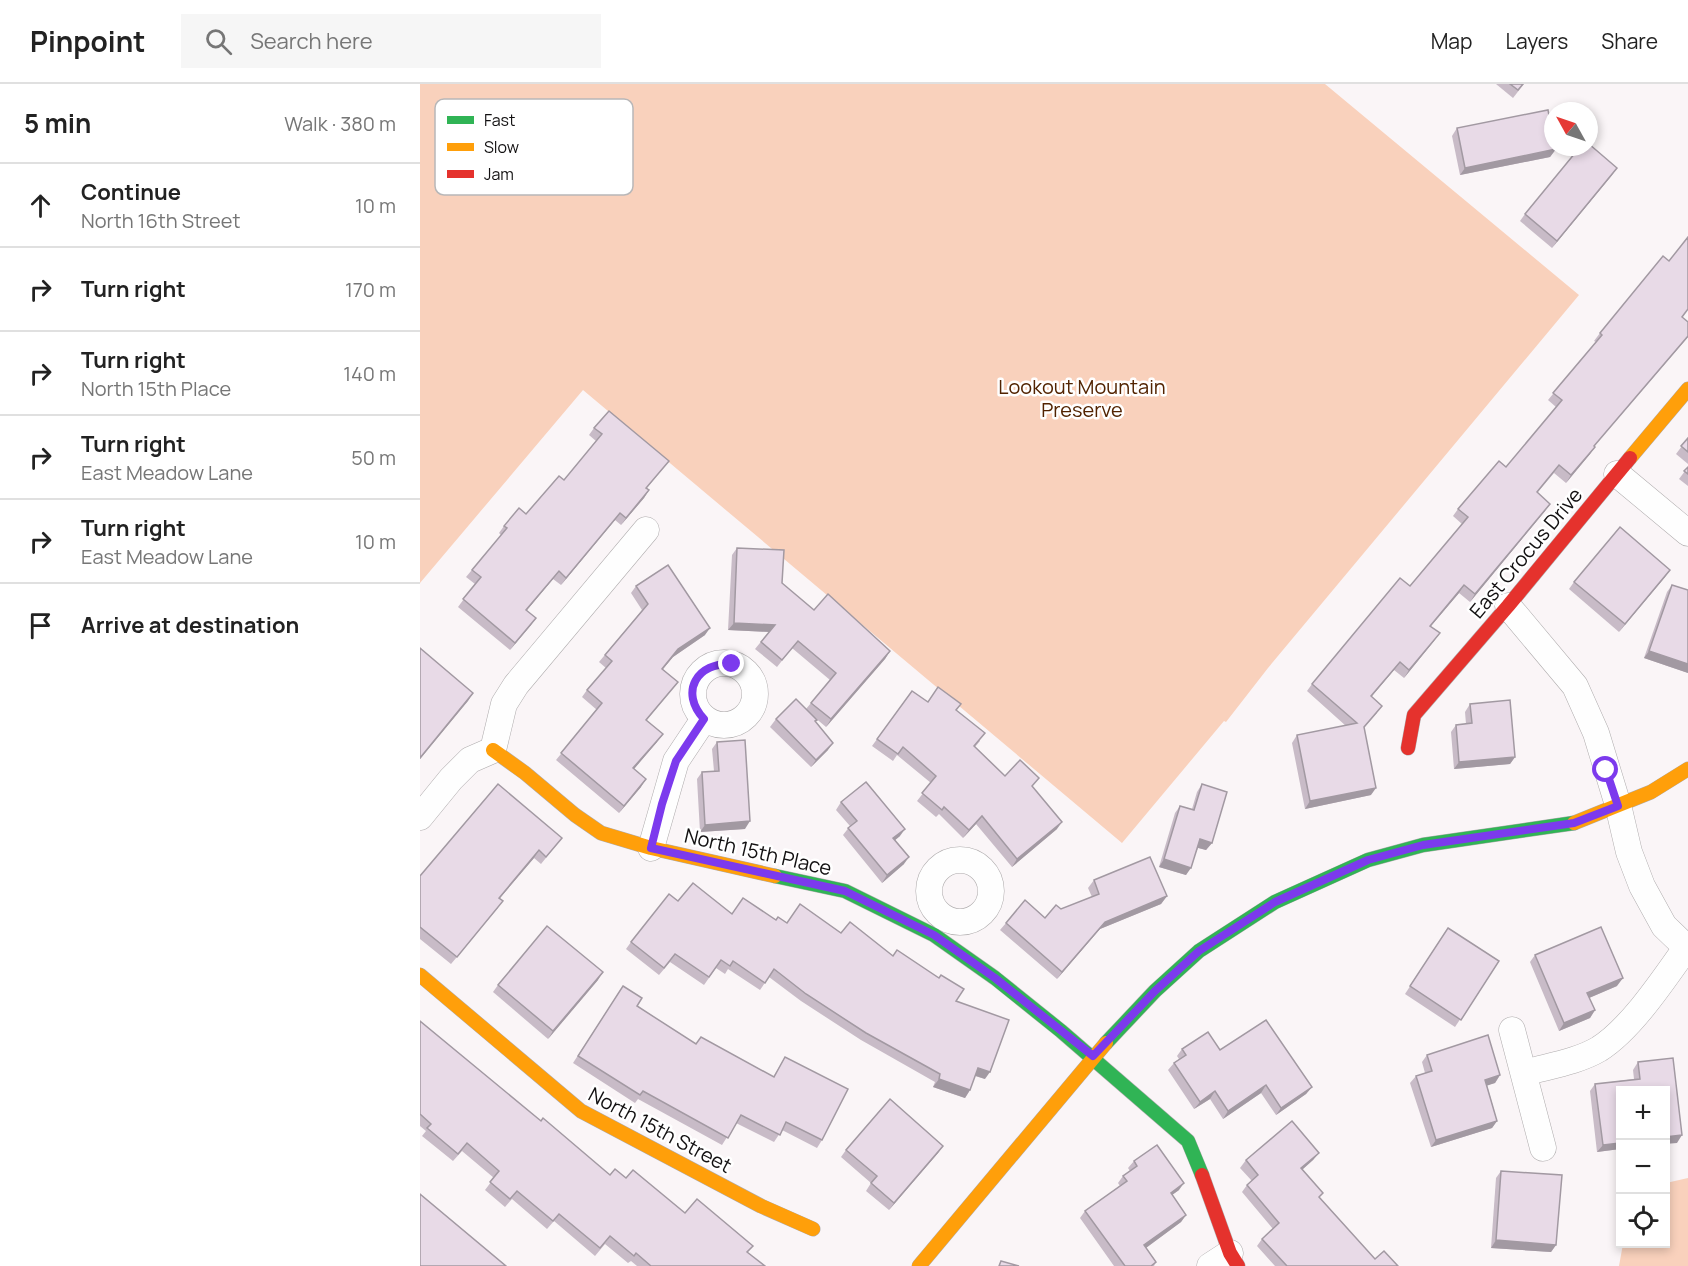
<!DOCTYPE html>
<meta charset="utf-8">
<style>
body{margin:0;font-family:Manrope,sans-serif;background:#f6f6f6;color:#222}
.controls{position:absolute;right:18px;bottom:18px;display:grid;overflow:hidden;border-radius:0px;box-shadow:0 3px 9px #0003}
.controls button{width:54px;height:54px;display:grid;place-items:center;padding:0;border:0;border-bottom:2px solid #e0e0e0;background:#fff;color:#222;font:30px sans-serif}
.compass{position:absolute;left:1124px;top:18px;width:54px;height:54px;border-radius:50%;background:#fff;box-shadow:0 3px 9px #0003;rotate:310deg}
.stop{position:absolute;width:18px;height:18px;margin:-14px;border:4px solid #7c3aed;border-radius:50%;background:#fff}
.stop.end{background:#7c3aed;border-color:#fff;box-shadow:0 2px 6px #0008}
.list{margin:0;padding:0;list-style:none}
h2{display:flex;justify-content:space-between;align-items:center;height:78px;margin:0;padding:0 24px;font-size:26px}
h2 small{font-size:20px;font-weight:400;color:#767676}
.list li{display:grid;grid-template-columns:39px 1fr auto;gap:18px;align-items:center;box-sizing:border-box;height:84px;padding:0 24px;border-top:2px solid #e0e0e0}
.list b{display:block;font-size:22px;white-space:nowrap}
.list p{margin:0;font-size:20px;white-space:nowrap;color:#767676}
.list em{font-size:20px;font-style:normal;color:#767676}
.icon{flex:none;width:33px;height:33px;fill:none;stroke:currentColor;stroke-width:2;stroke-linecap:round;stroke-linejoin:round}
.map{position:relative;flex:none;width:1268px;height:1182px;overflow:hidden}
header{display:flex;align-items:center;gap:36px;box-sizing:border-box;height:84px;padding:0 30px;background:#fff;border-bottom:2px solid #e0e0e0}
header strong{font-size:28px}
nav{display:flex;gap:33px;margin-inline-start:auto;font-size:21px}
.search{width:420px;height:54px;background:#f6f6f6;display:flex;align-items:center;gap:15px;box-sizing:border-box;padding:0 21px;border-radius:0px;color:#767676;font-size:22px}
main{display:flex}
aside{flex:1;background:#fff}
.map>svg:first-child{display:block}
.green{fill:#f9d1bc}
.lines{fill:none;stroke-linecap:round;stroke-linejoin:round}
.street-casing{stroke:#afacad;stroke-width:27}
.fast-casing{stroke:#afacad;stroke-width:15}
.slow-casing{stroke:#afacad;stroke-width:15}
.jam-casing{stroke:#afacad;stroke-width:15}
.street{stroke:#fefefe;stroke-width:26}
.fast{stroke:#30b455;stroke-width:14}
.slow{stroke:#ff9f0a;stroke-width:14}
.jam{stroke:#e5322d;stroke-width:14}
.wall{fill:#c8bbc7}
.shaded-wall{fill:#a299a2}
.building{fill:#e8dae7;stroke:#a299a2;stroke-width:1.5}
.route{stroke:#7c3aed;stroke-width:8}
.labels{text-anchor:middle;stroke-width:5;stroke-linejoin:round;paint-order:stroke}
.park-label{font-size:20px;fill:#522301;stroke:#fff}
.street-label{font-size:20px;fill:#121011;stroke:#fff}
.key{fill:#fff;stroke:#b8b7b8;stroke-width:1.5}
.key-label{font-size:16px;fill:#121011}
</style>
<header>
<strong>Pinpoint</strong>
<div class="search"><svg class="icon" aria-label="search" viewBox="0 0 24 24"><circle cx="10" cy="10" r="6"/><path d="M15 15l6 6"/></svg>Search here</div>
<nav><a>Map</a><a>Layers</a><a>Share</a></nav>
</header>
<main>
<aside>
<h2>5 min<small>Walk · 380 m</small></h2>
<ul class="list">
<li><svg class="icon" aria-label="ahead" viewBox="0 0 24 24"><path d="M12 20V5M6 11l6-6 6 6"/></svg><div><b>Continue</b><p>North 16th Street</p></div><em>10 m</em></li>
<li><svg class="icon" aria-label="right" viewBox="0 0 24 24"><path d="M7 20v-9h11M14 6l5 5-5 5"/></svg><div><b>Turn right</b></div><em>170 m</em></li>
<li><svg class="icon" aria-label="right" viewBox="0 0 24 24"><path d="M7 20v-9h11M14 6l5 5-5 5"/></svg><div><b>Turn right</b><p>North 15th Place</p></div><em>140 m</em></li>
<li><svg class="icon" aria-label="right" viewBox="0 0 24 24"><path d="M7 20v-9h11M14 6l5 5-5 5"/></svg><div><b>Turn right</b><p>East Meadow Lane</p></div><em>50 m</em></li>
<li><svg class="icon" aria-label="right" viewBox="0 0 24 24"><path d="M7 20v-9h11M14 6l5 5-5 5"/></svg><div><b>Turn right</b><p>East Meadow Lane</p></div><em>10 m</em></li>
<li><svg class="icon" aria-label="arrive" viewBox="0 0 24 24"><path d="M6 21V4h12l-3 4 3 4H6"/></svg><div><b>Arrive at destination</b></div></li>
</ul>
</aside>
<div class="map">
<svg width="1268" height="1182" viewBox="0 0 1268 1182">
<rect width="100%" height="100%" fill="#faf5f7"/>
<g class="green">
<polygon points="0,0 905,0 1159,211 848,584 806,638 804,637 702,759 163,306 0,499"/>
<polygon points="1268,1094 1268,1182 1199,1182 1203,1160 1246,1160 1246,1099"/>
</g>
<g class="lines">
<defs>
<g id="street">
<polyline points="1197,390 1268,449"/>
<polyline points="1088,522 1155,602 1176,649 1198,721 1209,768 1222,802 1244,842 1268,865"/>
<circle cx="304" cy="610" r="31"/>
<polyline points="0,733 31,695 50,676 73,666 84,620 96,601 226,446"/>
<polyline points="231,764 256,677 284,635"/>
<circle cx="540" cy="807" r="31"/>
<polyline points="1092,946 1123,1064"/>
<path d="M1104,989C1128,982 1157,978 1179,965C1211,945 1244,895 1266,864"/>
<polyline points="790,1182 810,1169"/>
</g>
<g id="fast">
<polyline points="355,792 425,807 514,851 575,894 641,947 768,1057 782,1091"/>
<polyline points="686,959 735,907 779,867 855,818 948,776 1003,761 1154,739"/>
</g>
<g id="slow">
<polyline points="1210,374 1268,305"/>
<polyline points="73,666 105,689 155,731 181,749 231,764 355,792"/>
<polyline points="1154,739 1231,708 1268,685"/>
<polyline points="0,891 161,1027 341,1122 393,1145"/>
<polyline points="499,1182 686,959"/>
</g>
<g id="jam">
<polyline points="988,664 994,631 1088,522 1210,374"/>
<polyline points="782,1091 810,1169 818,1182"/>
</g>
</defs>
<use href="#street" class="street-casing"/>
<use href="#fast" class="fast-casing"/>
<use href="#slow" class="slow-casing"/>
<use href="#jam" class="jam-casing"/>
<use href="#street" class="street"/>
<use href="#fast" class="fast"/>
<use href="#slow" class="slow"/>
<use href="#jam" class="jam"/>
</g>
<g class="wall">
<polygon points="1076,0 1104,0 1093,14"/>
<polygon points="1037,44 1136,65 1130,73 1040,91 1032,52"/>
<polygon points="1192,91 1132,164 1100,137 1105,130"/>
<polygon points="1262,233 1174,362 1170,370 1146,399 1134,389 1117,409 1125,427 1050,518 1039,509 1011,542 1014,557 984,594 974,586 951,613 957,629 944,644 951,711 885,725 872,659 877,651 926,642 887,607 892,600 990,502 1042,440 1033,432 1038,425 1086,383 1136,323 1128,316 1176,258 1174,257 1180,249"/>
<polygon points="174,344 249,377 227,404 229,406 224,414 201,441 195,436 141,501 133,495 107,526 111,541 90,566 38,523 55,500 46,493 81,451 79,449 84,442 106,430 144,396 176,357 169,351"/>
<polygon points="1268,354 1268,380 1256,370"/>
<polygon points="1268,383 1268,402 1259,395"/>
<polygon points="317,464 394,526 470,567 465,575 406,643 393,632 408,666 391,683 350,643 356,635 386,625 410,596 372,564 357,583 335,565 349,548 308,546 312,471"/>
<polygon points="1245,493 1199,548 1149,505 1154,498"/>
<polygon points="1252,501 1268,506 1268,589 1224,574 1247,508"/>
<polygon points="216,502 285,551 253,573 243,585 258,598 226,637 237,658 214,685 221,703 199,729 136,676 177,626 162,613 167,606 186,584 179,578 222,526 211,509"/>
<polygon points="492,607 508,618 536,626 560,657 555,663 585,692 613,703 637,745 592,783 556,740 543,754 519,730 516,733 497,717 511,699 477,671 473,677 452,662"/>
<polygon points="1050,620 1095,673 1090,680 1034,685 1031,648 1036,641 1046,640 1045,628"/>
<polygon points="297,658 325,745 280,748 277,695 282,688 294,687 292,665"/>
<polygon points="782,700 792,759 786,766 778,764 766,791 739,783 755,729 760,722 772,725 777,708"/>
<polygon points="421,718 480,752 475,756 484,780 462,799 423,751 430,742 416,726"/>
<polygon points="142,754 121,780 114,774 80,814 78,824 31,880 0,855 0,792"/>
<polygon points="674,796 747,812 741,820 680,845 637,895 580,846 586,839 625,834 641,825 672,813 668,804"/>
<polygon points="258,817 312,829 356,836 367,839 421,849 473,872 536,917 565,995 555,992 550,1006 545,1014 513,1003 515,998 441,956 381,917 349,893 340,906 308,885 305,890 296,884 284,901 250,878 239,891 206,865 211,858"/>
<polygon points="1028,844 1079,877 1035,943 985,910"/>
<polygon points="1115,871 1197,902 1169,914 1175,926 1170,934 1139,947 1110,878"/>
<polygon points="178,896 128,955 73,908 78,901"/>
<polygon points="203,902 217,922 276,960 281,953 353,993 365,973 402,1056 397,1064 362,1046 354,1058 316,1039 302,1061 218,1015 215,1019 153,979"/>
<polygon points="0,937 121,1037 190,1091 206,1094 265,1129 333,1162 327,1169 345,1182 217,1182 211,1177 208,1179 185,1160 175,1172 134,1137 127,1145 92,1115 85,1123 65,1106 74,1094 42,1067 33,1077 2,1052 6,1047 0,1042"/>
<polygon points="762,965 800,966 892,1003 886,1010 856,1031 841,1009 803,1035 790,1015 774,1025 748,986 754,979 759,975 757,972"/>
<polygon points="1007,971 1080,991 1075,999 1067,1001 1077,1037 1072,1044 1011,1063 990,999 996,992 1005,989 1002,978"/>
<polygon points="1218,978 1257,1059 1200,1006 1200,1065 1177,1068 1170,1007 1175,1000 1214,995 1213,986"/>
<polygon points="523,1062 518,1069 469,1126 446,1107 451,1099 421,1073 426,1066"/>
<polygon points="899,1069 893,1076 882,1086 900,1114 955,1175 978,1182 855,1182 837,1162 842,1155 853,1145 822,1108 827,1101 832,1097 820,1084 826,1076"/>
<polygon points="714,1077 759,1106 752,1111 766,1131 761,1138 726,1164 736,1178 734,1182 694,1182 660,1134 665,1127 700,1102 698,1099 703,1092 710,1087 708,1084"/>
<polygon points="1081,1087 1136,1161 1131,1168 1071,1164 1076,1094"/>
</g>
<g class="shaded-wall">
<polygon points="1136,65 1130,73 1040,91 1045,84"/>
<polygon points="1197,84 1192,91 1132,164 1137,157"/>
<polygon points="1268,252 1268,253 1168,369 1174,362"/>
<polygon points="1175,363 1170,370 1146,399 1151,391"/>
<polygon points="229,406 224,414 201,441 206,434"/>
<polygon points="1130,420 1125,427 1050,518 1055,510"/>
<polygon points="200,429 195,436 141,501 146,494"/>
<polygon points="1250,486 1245,493 1199,548 1205,540"/>
<polygon points="139,487 133,495 101,533 106,526"/>
<polygon points="1044,501 1039,509 1005,549 1010,542"/>
<polygon points="116,534 111,541 90,566 95,559"/>
<polygon points="314,539 355,541 350,548 308,546"/>
<polygon points="290,544 285,551 253,573 237,592 258,565"/>
<polygon points="1020,549 1014,557 984,594 989,586"/>
<polygon points="470,567 465,575 406,643 411,635"/>
<polygon points="1229,567 1268,580 1268,589 1224,574"/>
<polygon points="980,578 974,586 946,619 951,612"/>
<polygon points="53,609 48,617 0,675 0,674"/>
<polygon points="243,650 237,658 208,692 213,684"/>
<polygon points="413,659 408,666 391,683 396,676"/>
<polygon points="1095,673 1090,680 1034,685 1039,678"/>
<polygon points="226,695 221,703 199,729 204,722"/>
<polygon points="956,704 951,711 885,725 890,717"/>
<polygon points="562,732 556,740 543,754 549,746"/>
<polygon points="330,737 325,745 280,748 285,741"/>
<polygon points="642,738 637,745 592,783 597,775"/>
<polygon points="485,745 480,752 468,762 473,754"/>
<polygon points="780,755 792,759 786,766 775,763"/>
<polygon points="119,766 114,774 74,821 79,814"/>
<polygon points="489,773 484,780 462,799 467,791"/>
<polygon points="744,775 771,784 766,791 739,783"/>
<polygon points="747,812 741,820 680,845 637,895 642,888 685,838"/>
<polygon points="183,888 178,896 128,955 133,947"/>
<polygon points="1203,894 1197,902 1162,917 1167,909"/>
<polygon points="1175,926 1170,934 1139,947 1144,939"/>
<polygon points="558,984 570,988 565,995 553,991"/>
<polygon points="1080,991 1075,999 1060,1004 1065,996"/>
<polygon points="519,995 550,1006 545,1014 513,1003"/>
<polygon points="846,1001 841,1009 803,1035 808,1027"/>
<polygon points="892,1003 886,1010 856,1031 861,1024"/>
<polygon points="795,1007 790,1015 774,1025 780,1018"/>
<polygon points="1077,1037 1072,1044 1011,1063 1016,1056"/>
<polygon points="1262,1051 1257,1059 1245,1060 1245,1053"/>
<polygon points="1200,1059 1200,1065 1177,1068 1183,1061"/>
<polygon points="523,1062 518,1069 469,1126 474,1119"/>
<polygon points="899,1069 893,1076 875,1092 881,1084"/>
<polygon points="764,1099 759,1106 745,1116 751,1109"/>
<polygon points="766,1131 761,1138 719,1169 724,1161"/>
<polygon points="1076,1156 1136,1161 1131,1168 1071,1164"/>
</g>
<g class="building">
<polygon points="1090,0 1103,0 1098,6"/>
<polygon points="1128,26 1133,52 1133,63 1135,63 1136,65 1045,84 1037,44"/>
<polygon points="1169,60 1197,84 1137,157 1105,130 1160,63 1169,63"/>
<polygon points="1268,153 1268,225 1262,233 1268,238 1268,252 1174,362 1175,363 1151,391 1139,381 1117,408 1130,420 1055,510 1044,501 1010,542 1020,549 989,586 980,578 951,612 962,622 944,643 956,704 890,717 877,651 937,639 892,600 980,494 990,502 1048,433 1038,425 1079,377 1086,383 1142,316 1133,309 1182,251 1180,249 1243,172 1249,177"/>
<polygon points="189,327 249,377 226,404 229,406 206,434 200,429 146,494 139,487 106,526 116,534 95,559 43,515 61,493 52,486 87,444 84,442 99,424 106,430 139,392 144,396 182,350 174,344"/>
<polygon points="1268,354 1268,368 1261,362"/>
<polygon points="1268,383 1268,390 1264,387"/>
<polygon points="1200,443 1250,486 1205,540 1154,498"/>
<polygon points="317,464 364,466 362,499 394,526 408,510 470,567 411,635 391,619 416,589 378,557 362,576 341,558 355,541 314,539"/>
<polygon points="248,481 290,544 258,565 242,585 258,598 226,636 243,650 213,684 226,695 204,722 141,669 182,619 167,606 192,577 185,571 228,520 216,502"/>
<polygon points="1252,501 1268,506 1268,580 1229,567"/>
<polygon points="0,564 53,609 0,674"/>
<polygon points="518,603 541,620 536,626 565,649 554,662 585,692 600,676 619,694 612,702 642,738 597,775 562,732 549,746 524,723 522,726 502,709 516,692 483,663 478,670 457,655 492,607 508,618"/>
<polygon points="376,615 397,636 395,637 413,659 396,676 356,635"/>
<polygon points="1090,616 1095,673 1039,678 1036,641 1052,639 1050,620"/>
<polygon points="325,656 330,737 285,741 282,688 299,687 297,658"/>
<polygon points="446,698 485,745 473,754 489,773 467,791 428,744 437,737 421,718"/>
<polygon points="78,700 142,754 126,773 119,766 79,814 83,817 37,873 0,843 0,792"/>
<polygon points="782,700 807,708 792,759 780,755 771,784 744,775 760,722 774,726"/>
<polygon points="730,773 747,812 685,838 642,888 586,839 605,816 625,834 636,821 641,825 679,810 674,796"/>
<polygon points="273,799 312,830 323,814 356,836 358,833 367,839 380,820 421,849 430,838 473,872 477,866 519,894 521,891 544,905 536,917 589,936 570,988 558,984 550,1006 519,995 520,990 446,949 386,910 354,885 345,899 313,877 310,882 301,876 289,893 255,870 244,884 211,858 249,810 258,817"/>
<polygon points="127,842 183,888 133,947 78,901"/>
<polygon points="1181,843 1203,894 1167,909 1175,926 1144,939 1115,871"/>
<polygon points="1028,844 1079,877 1041,936 990,902"/>
<polygon points="203,902 222,914 217,922 276,960 281,953 354,993 365,973 428,1005 402,1056 366,1038 360,1051 321,1031 308,1054 223,1007 220,1011 158,972"/>
<polygon points="846,936 892,1003 861,1024 846,1001 808,1027 795,1007 780,1018 754,979 766,971 762,965 788,948 800,966"/>
<polygon points="0,937 121,1037 123,1034 190,1091 195,1085 206,1094 213,1086 265,1129 277,1115 333,1162 327,1168 345,1182 231,1182 216,1169 214,1172 190,1152 180,1164 139,1130 133,1137 97,1107 90,1115 70,1098 79,1087 47,1059 38,1070 7,1044 11,1040 0,1030"/>
<polygon points="1068,951 1080,991 1065,996 1077,1037 1016,1056 996,992 1012,987 1007,971"/>
<polygon points="1253,974 1262,1051 1245,1053 1245,1006 1200,1006 1200,1059 1183,1061 1175,1000 1220,995 1218,978"/>
<polygon points="470,1015 523,1062 474,1119 451,1099 457,1092 426,1066"/>
<polygon points="872,1037 899,1069 881,1084 903,1109 899,1113 955,1175 964,1167 978,1182 867,1182 842,1155 859,1139 827,1101 838,1091 826,1076"/>
<polygon points="737,1061 764,1099 751,1109 766,1131 724,1161 736,1178 731,1182 705,1182 665,1127 707,1097 703,1092 717,1082 714,1077"/>
<polygon points="1081,1087 1142,1091 1136,1161 1076,1156"/>
<polygon points="0,1110 86,1182 0,1182"/>
<polygon points="581,1177 599,1182 579,1182"/>
</g>
<g class="lines">
<path class="route" d="M312,580C277,578 259,608 284,635L256,677L242,720L231,764L425,807L514,851L575,894L673,972L735,907L779,867L855,818L948,776L1003,761L1154,739L1198,722L1186,686"/>
</g>
<g class="labels">
<g class="park-label">
<text x="662" y="310">Lookout Mountain<tspan x="662" dy="23">Preserve</tspan></text>
</g>
<g class="street-label">
<text transform="translate(1106 469) rotate(-50)" y="7">East Crocus Drive</text>
<text transform="translate(338 768) rotate(13)" y="7">North 15th Place</text>
<text transform="translate(240 1046) rotate(28)" y="7">North 15th Street</text>
</g>
</g>
<rect x="15" y="15" width="198" height="96" rx="9" class="key"/>
<rect x="27" y="32" width="27" height="8" fill="#30b455"/>
<rect x="27" y="59" width="27" height="8" fill="#ff9f0a"/>
<rect x="27" y="86" width="27" height="8" fill="#e5322d"/>
<g class="key-label">
<text x="64" y="42">Fast</text>
<text x="64" y="69">Slow</text>
<text x="64" y="96">Jam</text>
</g>
</svg>
<div class="controls">
<button>+</button>
<button>−</button>
<button><svg class="icon" aria-label="locate" viewBox="0 0 24 24"><circle cx="12" cy="12" r="6"/><path d="M12 2v4M12 18v4M2 12h4M18 12h4"/></svg></button>
</div>
<svg class="compass" viewBox="-18 -18 36 36"><path d="M0-13l5 13h-10z" fill="#e53935"/><path d="M0 13l5-13h-10z" fill="#767676"/></svg>
<div class="stop" style="left:1186px;top:686px"></div>
<div class="stop end" style="left:312px;top:580px"></div>
</div>
</main>
